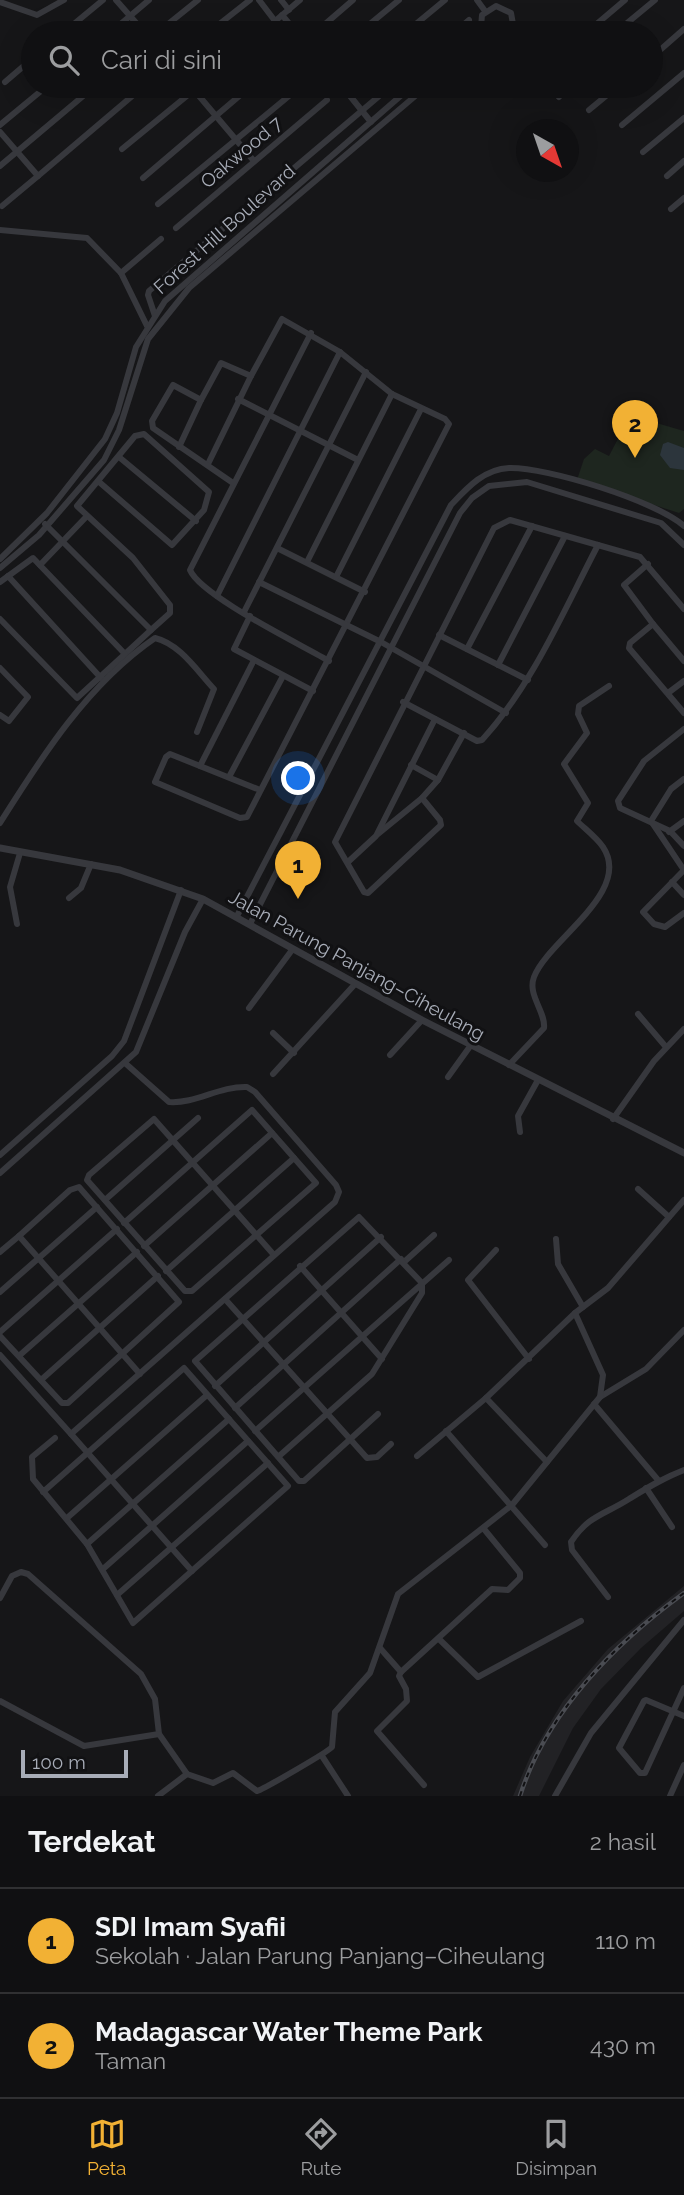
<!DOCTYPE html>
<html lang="id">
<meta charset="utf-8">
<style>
body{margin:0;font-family:Raleway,sans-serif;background:#1e1e20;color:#f1f3f6}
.compass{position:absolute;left:516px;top:119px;width:63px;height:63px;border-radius:50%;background:#101012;box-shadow:0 7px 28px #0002;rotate:140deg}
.scale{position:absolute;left:21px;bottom:18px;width:107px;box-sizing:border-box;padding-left:7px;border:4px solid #a8adb8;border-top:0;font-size:19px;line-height:24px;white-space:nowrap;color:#a8adb8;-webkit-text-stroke:5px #111113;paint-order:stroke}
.you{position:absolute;left:299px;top:779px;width:24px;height:24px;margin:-18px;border:5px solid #fff;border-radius:50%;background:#1a73e8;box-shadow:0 0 0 10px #1a73e833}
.badge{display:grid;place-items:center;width:46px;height:46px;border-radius:50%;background:#f2b134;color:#111;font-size:23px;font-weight:700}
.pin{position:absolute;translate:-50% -58px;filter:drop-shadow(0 2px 4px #0008)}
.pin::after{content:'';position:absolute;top:37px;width:24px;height:21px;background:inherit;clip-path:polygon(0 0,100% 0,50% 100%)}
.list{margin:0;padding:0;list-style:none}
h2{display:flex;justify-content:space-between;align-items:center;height:91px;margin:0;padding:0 28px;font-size:30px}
h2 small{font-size:23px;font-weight:400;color:#9c9d9f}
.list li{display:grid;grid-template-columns:46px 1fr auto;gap:21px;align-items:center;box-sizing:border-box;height:105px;padding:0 28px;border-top:2px solid #303032}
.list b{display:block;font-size:26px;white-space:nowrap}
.list p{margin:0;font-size:23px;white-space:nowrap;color:#9c9d9f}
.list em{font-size:23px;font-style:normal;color:#9c9d9f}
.icon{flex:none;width:38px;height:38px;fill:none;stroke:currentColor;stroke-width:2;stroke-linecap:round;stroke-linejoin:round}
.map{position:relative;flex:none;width:684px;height:1796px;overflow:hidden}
.search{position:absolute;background:#101012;box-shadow:0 7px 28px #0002;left:21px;right:21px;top:21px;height:77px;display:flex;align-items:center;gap:18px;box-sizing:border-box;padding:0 24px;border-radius:38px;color:#9c9d9f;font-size:26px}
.sheet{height:301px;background:#101012}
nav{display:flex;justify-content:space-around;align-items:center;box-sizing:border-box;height:98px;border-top:2px solid #303032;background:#101012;font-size:19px;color:#9c9d9f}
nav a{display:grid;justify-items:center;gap:4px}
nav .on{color:#f2b134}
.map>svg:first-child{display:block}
.built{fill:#222225}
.green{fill:#1e261f}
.water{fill:#2c353c}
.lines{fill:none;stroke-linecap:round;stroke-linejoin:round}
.minor{stroke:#37383d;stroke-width:6}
.tertiary{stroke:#37383d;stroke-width:7}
.rail-casing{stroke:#4a4c52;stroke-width:4.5}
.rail{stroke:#111113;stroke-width:2;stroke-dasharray:5;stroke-linecap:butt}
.labels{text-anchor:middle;stroke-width:6;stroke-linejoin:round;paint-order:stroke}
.street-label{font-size:19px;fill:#a8adb8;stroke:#111113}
</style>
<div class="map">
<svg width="684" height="1796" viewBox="0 0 684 1796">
<rect width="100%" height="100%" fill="#161618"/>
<polygon class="built" points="684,1586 684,1611 641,1648 601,1689 573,1728 539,1796 513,1796 530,1757 563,1701 608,1649"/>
<polygon class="green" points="636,404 653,422 684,431 684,509 679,513 577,480 584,459 595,449 609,456"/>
<polygon class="water" points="668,442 684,448 684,470 670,468 660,455 663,444"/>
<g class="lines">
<g class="minor">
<polyline points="116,0 145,33"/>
<polyline points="259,0 275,21"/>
<polyline points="281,0 289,10"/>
<polyline points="477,0 485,11"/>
<polyline points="0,2 37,15 64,0"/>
<polyline points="282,15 297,33"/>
<polyline points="317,31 353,0"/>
<polyline points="63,33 103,0"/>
<polyline points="110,33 149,0"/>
<polyline points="157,33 198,0"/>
<polyline points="208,33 250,0"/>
<polyline points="261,33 300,0"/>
<polyline points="359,33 399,0"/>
<polyline points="405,33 445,0"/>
<polyline points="454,33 469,20"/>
<polyline points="485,33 481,27 482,15 496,6 511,13 513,24 509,33"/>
<polyline points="526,33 534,27"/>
<polyline points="586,33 625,0"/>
<polyline points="615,33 655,0"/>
<polyline points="651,58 684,29"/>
<polyline points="5,82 33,58"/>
<polyline points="342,86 371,122"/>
<polyline points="550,86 559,97"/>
<polyline points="194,90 254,161"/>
<polyline points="589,110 618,86"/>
<polyline points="0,125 47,86"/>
<polyline points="622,125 684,73"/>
<polyline points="0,132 38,176 144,86"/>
<polyline points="122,149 199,86"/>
<polyline points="643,152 684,118"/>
<polyline points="0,166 95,86"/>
<polyline points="667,176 684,161"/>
<polyline points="143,178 251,86"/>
<polyline points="158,204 301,86"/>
<polyline points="2,206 38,176"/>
<polyline points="671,209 684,198"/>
<polyline points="176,228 327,100"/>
<polyline points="0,230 87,238 121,273 147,326"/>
<polyline points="121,273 161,239"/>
<polyline points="155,316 148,295 149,291 391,86"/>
<path d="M311,333L190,570C201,596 300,644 329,661"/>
<polyline points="238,399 358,460"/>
<polyline points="179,447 201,400"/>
<polyline points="119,457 196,521"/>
<polyline points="208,464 251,376"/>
<polyline points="98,481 172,545 204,510 209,492 144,434 135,436 77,506 133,558 170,605 170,613 151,630"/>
<polyline points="233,483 153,428 152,421 173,385 201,400 221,363 251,376 282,319 340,352 392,394 445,419 449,424 247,817 240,818 155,782 166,757 170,754 260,790"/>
<polyline points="277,548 365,592"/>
<polyline points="0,559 47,513 105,439 117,413 136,347 165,301 412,86"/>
<polyline points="307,562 392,394"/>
<polyline points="648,564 624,585 653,624 630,643 629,648 684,713"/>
<polyline points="40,565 87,516"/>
<polyline points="0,568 39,535 104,460 119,430 148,339 189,288 427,86"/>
<polyline points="8,576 101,678"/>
<polyline points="336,577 421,409"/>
<polyline points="0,582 33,558 125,654 151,630 45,524"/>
<polyline points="259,582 381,642 506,713"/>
<polyline points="217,596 340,352"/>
<polyline points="244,612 366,372"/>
<polyline points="250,616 234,649 313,691"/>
<polyline points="0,619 77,698 125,654"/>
<polyline points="653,624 684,661"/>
<polyline points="439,635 528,680"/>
<polyline points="467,649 532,526"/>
<polyline points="498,665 565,536"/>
<polyline points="0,668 28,697 9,721 0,715"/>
<polyline points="668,693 684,681"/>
<path d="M403,702L477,741L482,740C533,684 563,612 598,545"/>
<polyline points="684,729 644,761 618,801 620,808 670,831 684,846"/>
<polyline points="411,765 438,780"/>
<polyline points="200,766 254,660"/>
<polyline points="229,777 283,676"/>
<polyline points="422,798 440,820 441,825 368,893 364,892 335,842 494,528 510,520 640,557 684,609"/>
<path d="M0,823C42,756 88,684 155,638C180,644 197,671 214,689L197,732"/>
<polyline points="669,832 684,821"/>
<polyline points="378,834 422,798 438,780 464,733"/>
<polyline points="348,862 376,836 435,719"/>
<polyline points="684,870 651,821 671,789 684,779"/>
<polyline points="684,870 643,912 654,924 665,927 684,913"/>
<polyline points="672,882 684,895"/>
<polyline points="69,898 81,888 91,864"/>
<path d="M237,916L451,505C467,488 484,469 509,468C547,467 656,501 684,526"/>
<polyline points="17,924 10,887 20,853"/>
<polyline points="250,924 460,513 472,498 489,486 527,482 661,523 684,545"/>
<polyline points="249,1008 292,950"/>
<polyline points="638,1014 666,1047"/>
<polyline points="273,1033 294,1053"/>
<polyline points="390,1055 422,1020"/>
<path d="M509,1065L544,1028C546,1012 527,995 534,977C548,940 633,892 603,847C596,837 585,829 577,821L588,803L564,764L587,733L578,714L579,706L609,686"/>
<polyline points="273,1074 356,983"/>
<polyline points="448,1077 471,1045"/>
<polyline points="613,1119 654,1061 684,1029"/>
<polyline points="520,1132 518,1116 538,1080"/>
<polyline points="0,1155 112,1056 124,1041 181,890"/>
<polyline points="0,1173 136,1052 185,932 203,899"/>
<polyline points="638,1189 669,1217"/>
<polyline points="105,1200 198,1118"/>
<path d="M124,1223L252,1110L316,1183L192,1291H185L87,1180L89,1175L154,1119C194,1164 234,1210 274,1255"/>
<polyline points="556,1239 558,1264 583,1307"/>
<polyline points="144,1246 272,1133"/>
<polyline points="496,1250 468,1280 529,1359"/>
<polyline points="0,1252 19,1236 140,1374"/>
<polyline points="404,1262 434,1235"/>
<polyline points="300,1266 382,1359"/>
<polyline points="166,1271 294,1158"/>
<polyline points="0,1292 97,1207"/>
<polyline points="225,1299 367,1458 377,1457 391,1444"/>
<polyline points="0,1332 117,1229"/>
<polyline points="0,1336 62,1403 68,1403 179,1302 79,1187 70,1190 19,1236"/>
<path d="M0,1355L71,1434L335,1202L339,1192L336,1185L255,1092L247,1087C219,1086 196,1104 169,1102L125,1063"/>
<polyline points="20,1355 137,1252"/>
<polyline points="41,1380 158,1276"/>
<polyline points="215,1386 381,1237"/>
<polyline points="600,1397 646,1369 684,1330"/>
<polyline points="486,1398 547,1462"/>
<polyline points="594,1404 658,1480"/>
<polyline points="235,1408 401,1259"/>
<polyline points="255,1431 449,1260"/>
<polyline points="446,1431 545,1545"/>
<polyline points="71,1434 192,1571"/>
<polyline points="417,1456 486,1398 575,1313 608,1288 684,1200"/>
<polyline points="278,1457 372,1374 422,1293 422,1283 359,1217 195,1361 299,1481 304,1481 378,1414"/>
<polyline points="646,1488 672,1527"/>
<polyline points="43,1492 184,1368 288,1486 133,1623 87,1544 33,1479 32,1457 55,1438"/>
<polyline points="67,1518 207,1395"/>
<polyline points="87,1544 229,1419"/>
<polyline points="103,1569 248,1441"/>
<polyline points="117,1595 268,1463"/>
<path d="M608,1597L572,1550L571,1542C589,1515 604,1515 629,1499C647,1488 663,1478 684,1470"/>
<path d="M0,1598L12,1576L21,1572L28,1574L141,1674L155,1699L159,1734L187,1774L213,1783L233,1773L257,1791C262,1790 328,1752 332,1747L335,1712L370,1673L398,1594L512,1505L600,1397L603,1375L575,1313"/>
<polyline points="439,1639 478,1677 581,1621"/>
<polyline points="380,1648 401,1672 492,1589 508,1590 520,1578 520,1573 484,1529"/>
<polyline points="401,1672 399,1676 406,1689 407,1701 377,1731 424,1785"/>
<polyline points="684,1688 645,1773 640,1773 619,1748 644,1701 646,1700 684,1716"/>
<polyline points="0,1701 84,1746 159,1734"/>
<polyline points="322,1756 348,1796"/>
<polyline points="158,1796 187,1774"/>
<polyline points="555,1796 591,1733 684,1620"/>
<polyline points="670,1796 684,1765"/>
</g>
<polyline class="tertiary" points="0,848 120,870 203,899 422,1020 684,1153"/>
<defs>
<path id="rail" d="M520,1796C546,1713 615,1643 684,1593"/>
</defs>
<use href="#rail" class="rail-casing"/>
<use href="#rail" class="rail"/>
</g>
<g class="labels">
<g class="street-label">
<text transform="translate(241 152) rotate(-40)" y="7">Oakwood 7</text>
<text transform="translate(224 229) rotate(-42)" y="7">Forest Hill Boulevard</text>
<text transform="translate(357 965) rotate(29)" y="7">Jalan Parung Panjang–Ciheulang</text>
</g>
</g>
</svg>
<svg class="compass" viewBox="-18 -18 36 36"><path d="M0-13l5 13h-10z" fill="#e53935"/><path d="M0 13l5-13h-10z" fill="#9c9d9f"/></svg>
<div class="scale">100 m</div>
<div class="you"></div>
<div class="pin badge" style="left:298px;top:899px">1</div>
<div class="pin badge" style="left:635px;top:458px">2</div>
<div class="search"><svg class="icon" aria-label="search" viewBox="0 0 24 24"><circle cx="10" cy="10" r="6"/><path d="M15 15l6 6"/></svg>Cari di sini</div>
</div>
<section class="sheet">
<h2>Terdekat<small>2 hasil</small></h2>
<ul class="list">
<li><span class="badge">1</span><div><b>SDI Imam Syafii</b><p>Sekolah · Jalan Parung Panjang–Ciheulang</p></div><em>110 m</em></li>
<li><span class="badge">2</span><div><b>Madagascar Water Theme Park</b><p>Taman</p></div><em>430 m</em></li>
</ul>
</section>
<nav>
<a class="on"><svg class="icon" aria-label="map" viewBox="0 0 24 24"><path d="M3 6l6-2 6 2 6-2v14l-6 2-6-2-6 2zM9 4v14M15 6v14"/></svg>Peta</a>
<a><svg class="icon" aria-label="directions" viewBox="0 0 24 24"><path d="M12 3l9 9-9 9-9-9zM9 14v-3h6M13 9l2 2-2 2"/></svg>Rute</a>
<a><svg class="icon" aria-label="saved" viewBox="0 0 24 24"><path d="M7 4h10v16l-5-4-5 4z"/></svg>Disimpan</a>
</nav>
